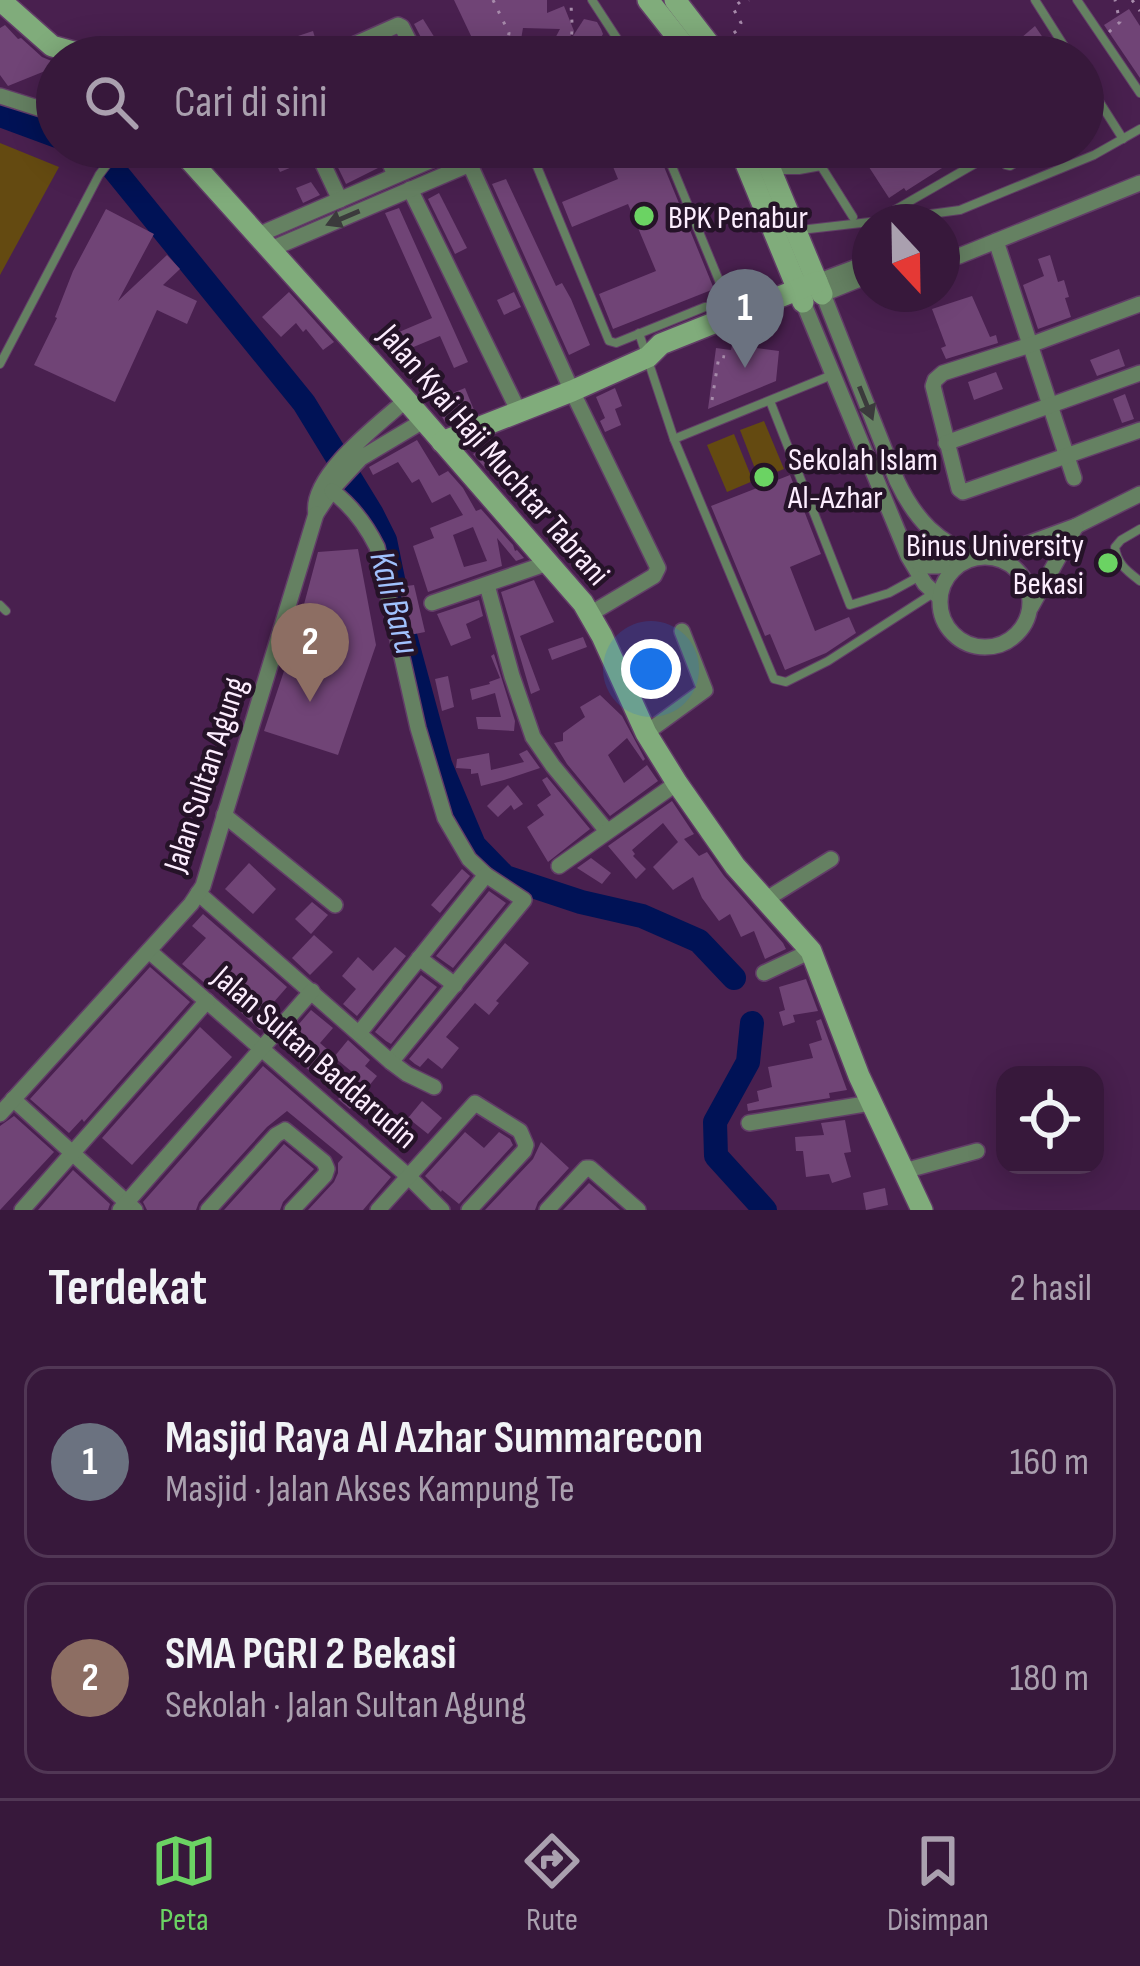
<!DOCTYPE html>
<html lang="id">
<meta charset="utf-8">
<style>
body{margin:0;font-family:"Sofia Sans Condensed",sans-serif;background:#3e2142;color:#f1f3f6}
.controls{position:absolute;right:36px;bottom:36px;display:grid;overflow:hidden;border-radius:24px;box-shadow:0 6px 30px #0003}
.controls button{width:108px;height:108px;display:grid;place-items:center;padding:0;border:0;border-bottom:3px solid #513755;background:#37183b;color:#f1f3f6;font:60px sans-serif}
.compass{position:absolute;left:852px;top:204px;width:108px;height:108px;border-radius:50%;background:#37183b;box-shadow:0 6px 30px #0003;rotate:158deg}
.you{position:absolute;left:651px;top:669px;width:42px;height:42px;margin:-30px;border:9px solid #fff;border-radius:50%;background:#1a73e8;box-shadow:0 0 0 18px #1a73e833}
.badge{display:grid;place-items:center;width:78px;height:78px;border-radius:50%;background:#6bd363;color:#fff;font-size:39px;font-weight:700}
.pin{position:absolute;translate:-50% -99px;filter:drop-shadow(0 3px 6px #0008)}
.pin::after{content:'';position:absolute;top:63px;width:42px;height:36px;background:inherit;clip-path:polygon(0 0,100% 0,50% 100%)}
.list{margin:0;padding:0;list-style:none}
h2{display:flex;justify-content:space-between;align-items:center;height:156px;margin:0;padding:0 48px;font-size:51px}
h2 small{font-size:39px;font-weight:400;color:#aaa0af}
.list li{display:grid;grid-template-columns:78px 1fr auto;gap:36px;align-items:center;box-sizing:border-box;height:192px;margin:0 24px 24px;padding:0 24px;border:3px solid #513755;border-radius:24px}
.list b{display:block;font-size:45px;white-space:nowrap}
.list p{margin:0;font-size:39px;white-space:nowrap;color:#aaa0af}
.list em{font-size:39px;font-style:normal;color:#aaa0af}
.icon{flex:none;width:66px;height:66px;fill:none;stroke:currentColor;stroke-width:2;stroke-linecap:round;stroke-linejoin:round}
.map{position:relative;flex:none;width:1140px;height:1210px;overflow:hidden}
.search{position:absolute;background:#37183b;box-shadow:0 6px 30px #0003;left:36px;right:36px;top:36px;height:132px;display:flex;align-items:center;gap:30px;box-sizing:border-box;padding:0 42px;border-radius:66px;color:#aaa0af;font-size:45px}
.sheet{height:588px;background:#37183b}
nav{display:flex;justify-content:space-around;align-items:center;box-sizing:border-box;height:168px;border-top:3px solid #513755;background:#37183b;font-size:33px;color:#aaa0af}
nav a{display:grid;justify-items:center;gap:6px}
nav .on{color:#6bd363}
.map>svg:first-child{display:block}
.green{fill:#644a11}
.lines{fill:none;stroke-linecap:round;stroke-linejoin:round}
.river{stroke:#001256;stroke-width:24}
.building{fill:#704476;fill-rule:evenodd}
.lane-casing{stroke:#623d68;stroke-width:10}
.street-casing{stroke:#623d68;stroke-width:18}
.secondary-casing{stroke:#623d68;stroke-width:24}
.path{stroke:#a78bab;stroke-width:3;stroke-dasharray:3 9;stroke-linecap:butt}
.lane{stroke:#658162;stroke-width:8}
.street{stroke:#658162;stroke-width:15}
.secondary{stroke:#80ac7b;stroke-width:21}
.oneway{fill:#3b3a3c}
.poi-dot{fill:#6bd363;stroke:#251328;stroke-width:4.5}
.labels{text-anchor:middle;stroke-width:9;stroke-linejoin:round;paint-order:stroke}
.poi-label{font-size:33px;fill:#fcedfe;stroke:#251328;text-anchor:start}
.street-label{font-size:33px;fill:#fcedfe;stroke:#251328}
.water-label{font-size:36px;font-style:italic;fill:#a0c1fd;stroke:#251328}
</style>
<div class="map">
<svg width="1140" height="1210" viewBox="0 0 1140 1210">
<rect width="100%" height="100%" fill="#49204f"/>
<g class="green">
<polygon points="0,143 59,167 0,275"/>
<polygon points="764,421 784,469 759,479 740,430"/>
<polygon points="734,434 753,481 727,492 707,445"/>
</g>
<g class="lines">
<g class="river">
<polyline points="0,115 57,136"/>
<polyline points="88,147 99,151 304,403 372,514 385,540 403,628 440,764 474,845 505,877 581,902 642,916 699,941 734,978"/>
<polyline points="752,1023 748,1062 715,1122 716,1156 765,1210"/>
</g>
</g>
<g class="building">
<polygon points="454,0 547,0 547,13 564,6 574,31 555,57 545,57 560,29 523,28 518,57 481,57"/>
<polygon points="1129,9 1140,26 1140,78 1104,25"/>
<polygon points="423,19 438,43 427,49 414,24"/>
<polygon points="584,19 597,22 601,29 603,34 598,43 587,45 573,36"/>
<polygon points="5,25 18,39 21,38 42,57 54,62 55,67 8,86 0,75 0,28"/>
<polygon points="1035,26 1056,57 1026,57 1014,44"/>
<polygon points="313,31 318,48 315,53 298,57 292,38"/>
<polygon points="226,147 283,147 292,167 280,172 269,149 233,164"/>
<polygon points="328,147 371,147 378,168 346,184"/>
<polygon points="554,147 597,147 560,162"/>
<polygon points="605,147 656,147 714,289 613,329 599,294 656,271 628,204 572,227 562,202 618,179"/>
<polygon points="856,147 886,147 896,163 903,158 905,162 928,147 975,147 906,191 904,188 889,198"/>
<polygon points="506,179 556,286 562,283 571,299 590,345 569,355 492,184"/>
<polygon points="311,182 320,195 303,203 296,188"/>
<polygon points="439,193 467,248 455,254 428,199"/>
<polygon points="399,208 468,362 454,368 440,336 399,353 392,335 432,318 385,213"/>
<polygon points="106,209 154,234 118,301 167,255 180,269 163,285 197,301 187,324 157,310 115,402 34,365 57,318 55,317 73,271"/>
<polygon points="1050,255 1058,282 1064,280 1069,297 1065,298 1071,317 1038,329 1023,285 1044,276 1038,259"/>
<polygon points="289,292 334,342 323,350 306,329 303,332 296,323 281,337 262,317"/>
<polygon points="514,292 521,307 504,315 497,300"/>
<polygon points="972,296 990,337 996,335 998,343 946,359 941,348 946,346 932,309"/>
<polygon points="732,345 779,351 776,381 708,409 716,348 731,350"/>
<polygon points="1119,349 1125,366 1097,376 1090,360"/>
<polygon points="996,372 1003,389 974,400 968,382"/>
<polygon points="465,388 474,410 445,422 433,401"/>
<polygon points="615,388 622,406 615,409 621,425 605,432 600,421 605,418 596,397"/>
<polygon points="1125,394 1134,419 1122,423 1113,399"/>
<path d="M417,440L439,476L448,471L463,488L476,511L481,509L513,545L515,551L517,550L524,558L516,561L497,538L502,566L428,592L413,546L434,538L430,528L463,515L450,494L432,503L419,479L412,483L398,462L373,475L369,467ZM473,527L487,561L464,567L453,535Z"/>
<polygon points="497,441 506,457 485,468 473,454"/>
<polygon points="790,475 821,554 790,567 815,631 849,617 856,633 826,653 785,670 770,634 765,636 711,506"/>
<polygon points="358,549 376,645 338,755 264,731 295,638 318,552"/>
<polygon points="534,580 554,622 520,636 540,690 531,694 501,592"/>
<polygon points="414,585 425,632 410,635 399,587"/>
<polygon points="479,600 483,616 466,624 471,638 451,646 437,614"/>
<polygon points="583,637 587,647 552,660 548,649"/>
<polygon points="494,654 515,721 514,731 478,729 476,717 501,717 495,693 472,700 470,689 490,684 489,682 500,678 491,656"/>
<polygon points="448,676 454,707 442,711 435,679"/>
<polygon points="600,695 622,716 645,759 643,761 627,738 608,755 624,783 647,765 658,781 610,816 567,764 554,743 563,741 563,733 585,717 580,707"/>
<polygon points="527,750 540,768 504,780 481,786 478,773 471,774 471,769 456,768 457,759 489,753 491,770 524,762 519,754"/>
<polygon points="547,777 590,829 548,862 527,827 544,815 537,805 551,795 542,780"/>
<polygon points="508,785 523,804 514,810 511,805 498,817 487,806"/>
<polygon points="672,801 694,834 684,839 699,856 707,852 724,876 783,943 786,949 765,959 754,931 741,937 730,914 719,921 702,898 693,877 673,890 653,867 678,842 663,823 632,850 635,854 633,856 646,869 636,879 608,846"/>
<polygon points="591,858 611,873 602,884 577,868"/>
<polygon points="249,863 276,889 253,914 225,889"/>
<polygon points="462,869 470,876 440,913 431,905"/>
<polygon points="489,891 506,903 453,968 436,956"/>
<polygon points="312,902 328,915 311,934 295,919"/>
<polygon points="203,914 287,987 273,1003 280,1009 260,1030 209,983 207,985 182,964 206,938 192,926"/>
<polygon points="314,935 333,952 310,975 292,958"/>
<polygon points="505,943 529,963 496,1001 499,1003 489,1015 475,1003 446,1037 459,1048 442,1069 428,1058 420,1067 415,1064 409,1059"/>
<polygon points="395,947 406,956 357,1016 343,1004 356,989 342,976 358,957 373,971"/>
<polygon points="150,967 190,1002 84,1122 82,1119 69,1133 30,1099"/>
<polygon points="421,975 437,987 391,1044 386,1041 375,1032"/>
<polygon points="806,979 818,1011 793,1015 795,1022 783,1026 779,1012 785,1010 779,987"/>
<polygon points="311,1010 333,1028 320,1043 334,1055 316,1076 280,1046"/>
<polygon points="821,1019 847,1090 829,1093 830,1098 748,1111 747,1104 759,1101 757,1091 772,1087 768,1067 813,1058 809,1044 822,1040 816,1021"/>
<polygon points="200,1027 232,1057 132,1165 102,1138"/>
<polygon points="348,1040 370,1060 365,1066 377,1076 350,1109 338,1099 357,1076 334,1057"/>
<polygon points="263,1066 391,1177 363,1210 308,1210 334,1182 338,1173 338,1163 343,1157 287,1111 267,1127 199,1202 196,1210 147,1210 143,1202"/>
<polygon points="422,1101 442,1118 428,1134 408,1118"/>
<polygon points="14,1116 54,1152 0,1210 0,1126"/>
<polygon points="845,1120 851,1152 844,1153 851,1177 832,1183 829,1174 806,1177 803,1151 796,1151 795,1137 824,1135 821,1123"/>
<polygon points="465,1132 484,1148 499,1132 510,1139 513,1145 459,1204 442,1190 441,1192 425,1176"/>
<polygon points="541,1142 569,1168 538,1202 535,1210 485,1210 533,1159"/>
<polygon points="284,1144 314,1169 283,1202 280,1210 224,1210"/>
<polygon points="73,1170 110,1204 108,1210 38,1210"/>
<polygon points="589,1183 620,1210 563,1210"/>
<polygon points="885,1188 888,1205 866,1210 863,1193"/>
</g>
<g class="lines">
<defs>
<g id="lane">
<polyline points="592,0 620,43 633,54 644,52 674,40"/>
<polyline points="1035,0 1071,57"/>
<polyline points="1077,0 1140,93"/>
<polyline points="1083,76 1123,139"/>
<polyline points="1083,120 1103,108"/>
<polyline points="529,147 609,341 616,343 705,307"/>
<polyline points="664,147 732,312"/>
<polyline points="815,147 821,166 853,217"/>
<polyline points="772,170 799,170 821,166"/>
<polyline points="879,219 992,154 995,153 1006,165 1010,166 1041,147"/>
<polyline points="871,222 960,210 1094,155 1140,129"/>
<polyline points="800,230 870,222"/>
<polyline points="639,333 674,439 774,679 786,682 828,661 932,594"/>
<polyline points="0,364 99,175 120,147"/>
<polyline points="770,401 850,605 889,593 920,576"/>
<polyline points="674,439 832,375"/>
<path d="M1140,529L1121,540L1115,547C1117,564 1127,571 1140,581"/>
<polyline points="0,605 6,611"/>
</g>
<g id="street">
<polyline points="326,57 398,25 402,27 417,57"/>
<polyline points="0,96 57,114"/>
<polyline points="315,147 340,200"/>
<polyline points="383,147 395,175"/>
<polyline points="462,147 572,391 658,568 654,576 590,614"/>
<polyline points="410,189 519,412"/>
<polyline points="258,235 462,147"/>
<polyline points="996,241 1074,478"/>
<polyline points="271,249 470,164"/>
<polyline points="942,259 959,256 1140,183"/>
<path d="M870,275L823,294L897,481C915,519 938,544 979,557"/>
<polyline points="817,282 870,262"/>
<polyline points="803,302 908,556 925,584 939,597"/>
<polyline points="1140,304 1030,345 943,373 935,380 933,386 959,489 963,492 1140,430"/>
<path d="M406,400C379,424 309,476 316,514L334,487L361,458L423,421"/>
<polyline points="946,443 1140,373"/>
<path d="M332,491C352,506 366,525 377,547L418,728L445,818L469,859L486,875L524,900L391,1062"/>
<polyline points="1076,526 1140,494"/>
<circle cx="985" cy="602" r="45"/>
<polyline points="910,557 925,566 939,566 948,557 948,545"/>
<polyline points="991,557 1076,526 1031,607"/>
<polyline points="487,585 512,676 533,737 553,766 607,831"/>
<polyline points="432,603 548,563"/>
<polyline points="646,733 705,690 682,631"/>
<polyline points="224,815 335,905"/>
<polyline points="559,866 677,783"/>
<polyline points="198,893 391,1062 407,1074 434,1087"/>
<polyline points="765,900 831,859"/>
<polyline points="149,951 408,1176 442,1210"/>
<polyline points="419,958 455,985"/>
<polyline points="764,973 811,951"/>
<polyline points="360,1032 486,875"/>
<polyline points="13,1099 135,1210"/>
<polyline points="0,1114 191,904 203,886 316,514"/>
<polyline points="749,1123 871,1103"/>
<polyline points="904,1171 977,1151"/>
<polyline points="22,1210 207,1001"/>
<polyline points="120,1210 312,991"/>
<polyline points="208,1210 276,1135 285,1130 324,1162 327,1169 325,1175 292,1210"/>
<polyline points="378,1210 475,1103 520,1131 526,1145 524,1151 469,1210"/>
<polyline points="547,1210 586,1168 590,1168 638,1210"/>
</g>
<g id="secondary">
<polyline points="0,0 52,46 92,57"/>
<polyline points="648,0 693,57"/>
<polyline points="675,0 719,57"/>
<polyline points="178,147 406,400 583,603 602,636 646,733 677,783 735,866 811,951 859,1076 922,1210"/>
<polyline points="739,147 803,302"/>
<polyline points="761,147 822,294"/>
<polyline points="442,442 572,391 648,357 661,344 817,282"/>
</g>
</defs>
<use href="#lane" class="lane-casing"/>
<use href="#street" class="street-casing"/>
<use href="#secondary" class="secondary-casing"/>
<g class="path">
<polyline points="493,0 509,33 505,57"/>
<polyline points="1132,0 1140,11"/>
<polyline points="1109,32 1120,22 1115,0"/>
<polyline points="724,40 738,30 741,23 733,8 740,2 749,0"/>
<path d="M564,57C576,38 571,22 571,0"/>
<polyline points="712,400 719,356 725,357"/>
</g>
<use href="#lane" class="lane"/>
<use href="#street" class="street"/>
<use href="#secondary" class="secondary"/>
</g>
<defs><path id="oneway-solid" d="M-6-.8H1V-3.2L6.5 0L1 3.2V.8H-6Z" transform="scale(3)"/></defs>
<g class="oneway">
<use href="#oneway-solid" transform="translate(343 218) rotate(157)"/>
<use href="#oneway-solid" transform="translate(866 403) rotate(68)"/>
</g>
<g class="poi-dot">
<circle cx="644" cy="216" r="12"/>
<circle cx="764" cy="477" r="12"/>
<circle cx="1108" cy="563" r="12"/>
</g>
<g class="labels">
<g class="poi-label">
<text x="668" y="228">BPK Penabur</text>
<text x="788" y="470">Sekolah Islam<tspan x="788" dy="38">Al-Azhar</tspan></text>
<text x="1084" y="556" text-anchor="end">Binus University<tspan x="1084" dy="38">Bekasi</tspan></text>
</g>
<g class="street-label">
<text transform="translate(495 454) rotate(49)" y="12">Jalan Kyai Haji Muchtar Tabrani</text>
<text transform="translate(204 774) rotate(-72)" y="12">Jalan Sultan Agung</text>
<text transform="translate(316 1056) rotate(41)" y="12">Jalan Sultan Baddarudin</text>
</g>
<g class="water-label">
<text transform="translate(396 602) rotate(75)" y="13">Kali Baru</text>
</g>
</g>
</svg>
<div class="controls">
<button><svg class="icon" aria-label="locate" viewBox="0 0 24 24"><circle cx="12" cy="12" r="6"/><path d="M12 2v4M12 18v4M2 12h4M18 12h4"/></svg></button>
</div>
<svg class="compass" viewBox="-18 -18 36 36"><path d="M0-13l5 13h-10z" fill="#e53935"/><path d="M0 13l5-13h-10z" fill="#aaa0af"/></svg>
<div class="you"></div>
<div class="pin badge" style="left:745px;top:368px;background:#6b7280">1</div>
<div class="pin badge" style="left:310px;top:702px;background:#8d6e63">2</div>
<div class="search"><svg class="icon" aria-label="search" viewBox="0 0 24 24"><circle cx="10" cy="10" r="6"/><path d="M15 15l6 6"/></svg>Cari di sini</div>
</div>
<section class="sheet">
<h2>Terdekat<small>2 hasil</small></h2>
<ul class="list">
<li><span class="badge" style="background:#6b7280">1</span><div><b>Masjid Raya Al Azhar Summarecon</b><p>Masjid · Jalan Akses Kampung Te</p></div><em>160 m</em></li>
<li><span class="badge" style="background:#8d6e63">2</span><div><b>SMA PGRI 2 Bekasi</b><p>Sekolah · Jalan Sultan Agung</p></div><em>180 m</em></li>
</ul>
</section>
<nav>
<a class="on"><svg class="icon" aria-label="map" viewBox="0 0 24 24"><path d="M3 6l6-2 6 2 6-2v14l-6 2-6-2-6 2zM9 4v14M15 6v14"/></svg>Peta</a>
<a><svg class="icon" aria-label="directions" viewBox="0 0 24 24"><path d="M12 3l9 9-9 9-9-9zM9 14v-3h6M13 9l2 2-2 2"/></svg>Rute</a>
<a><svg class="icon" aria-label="saved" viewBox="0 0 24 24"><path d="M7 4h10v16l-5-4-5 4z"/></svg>Disimpan</a>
</nav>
